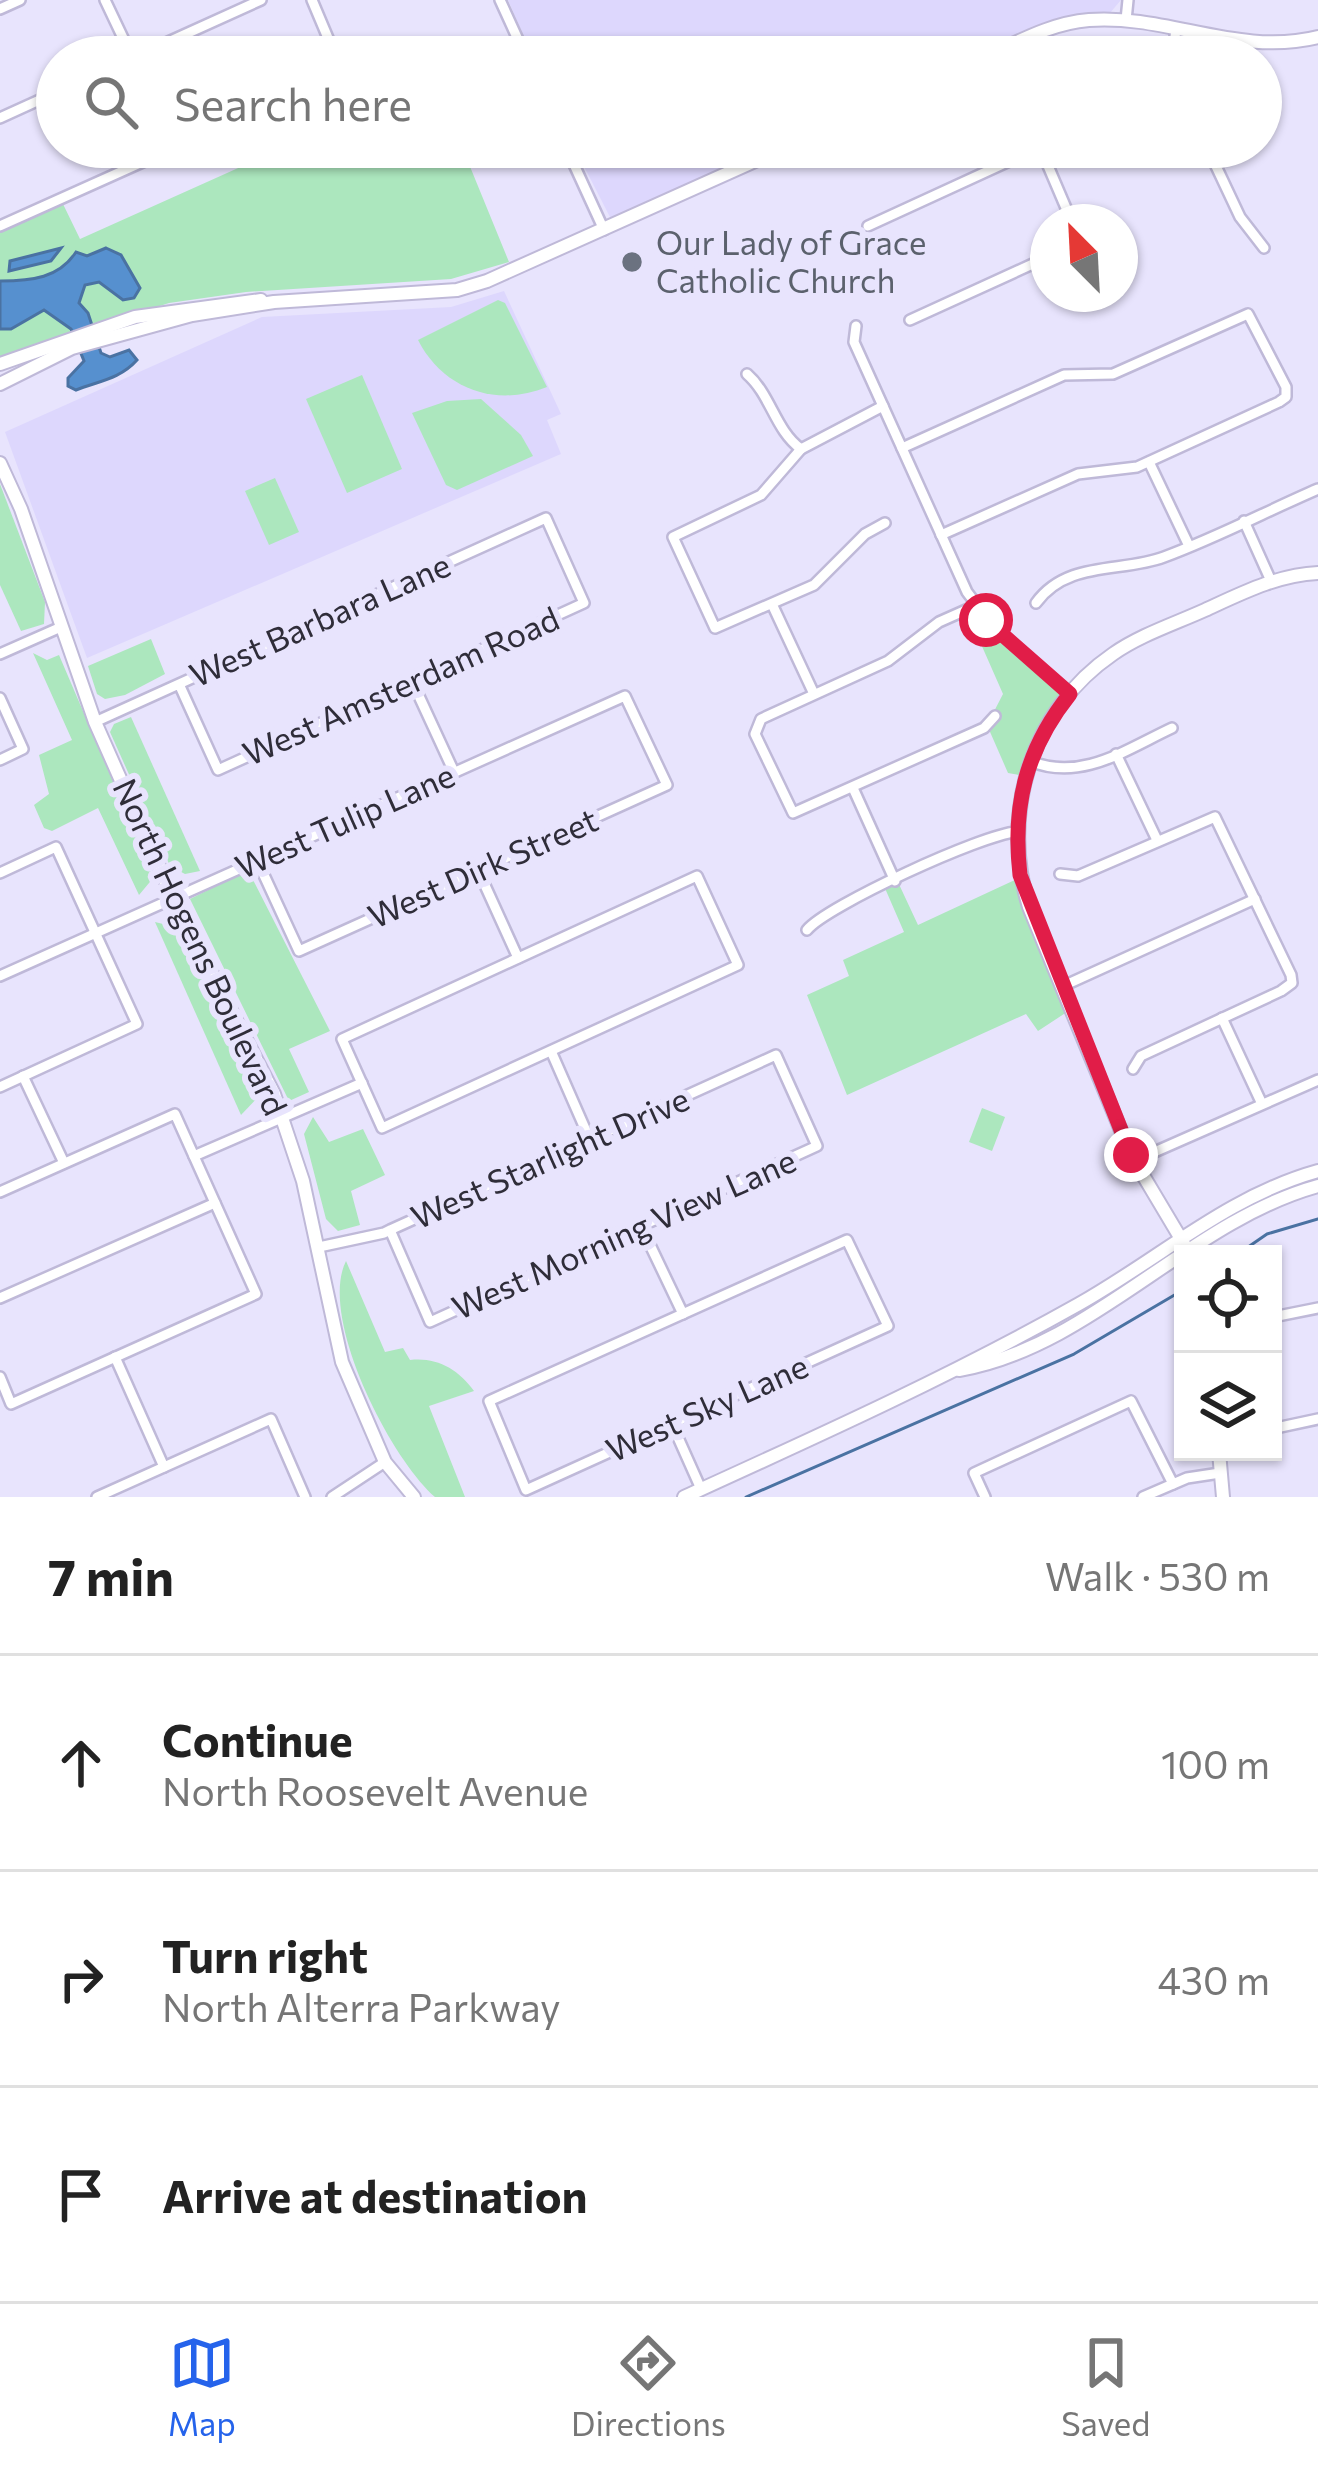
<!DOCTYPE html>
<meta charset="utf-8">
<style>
body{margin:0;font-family:Commissioner,sans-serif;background:#f6f6f6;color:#222}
.controls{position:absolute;right:36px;bottom:36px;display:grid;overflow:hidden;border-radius:0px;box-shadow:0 3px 9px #0004}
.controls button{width:108px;height:108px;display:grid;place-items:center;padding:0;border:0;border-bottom:3px solid #e0e0e0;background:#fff;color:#222;font:60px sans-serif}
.compass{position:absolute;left:1030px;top:204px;width:108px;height:108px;border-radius:50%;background:#fff;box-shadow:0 3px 9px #0004;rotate:336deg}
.stop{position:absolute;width:36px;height:36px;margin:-27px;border:9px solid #e11d48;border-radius:50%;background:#fff}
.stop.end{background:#e11d48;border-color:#fff;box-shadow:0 3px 12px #0008}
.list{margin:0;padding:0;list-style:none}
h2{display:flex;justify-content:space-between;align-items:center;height:156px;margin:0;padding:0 48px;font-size:51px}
h2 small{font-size:39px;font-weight:400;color:#767676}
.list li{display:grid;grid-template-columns:78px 1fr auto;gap:36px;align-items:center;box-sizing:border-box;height:216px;padding:0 48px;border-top:3px solid #e0e0e0}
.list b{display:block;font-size:45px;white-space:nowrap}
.list p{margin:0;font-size:39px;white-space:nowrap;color:#767676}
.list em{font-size:39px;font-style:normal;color:#767676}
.icon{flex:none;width:66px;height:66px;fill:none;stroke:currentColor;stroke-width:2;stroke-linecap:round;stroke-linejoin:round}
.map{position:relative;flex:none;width:1318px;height:1497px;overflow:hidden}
.search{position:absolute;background:#fff;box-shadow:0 3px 9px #0004;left:36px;right:36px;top:36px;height:132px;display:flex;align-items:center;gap:30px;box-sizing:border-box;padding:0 42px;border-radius:66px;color:#767676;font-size:45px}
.sheet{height:804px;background:#fff}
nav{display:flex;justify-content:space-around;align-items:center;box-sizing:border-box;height:168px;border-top:3px solid #e0e0e0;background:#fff;font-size:33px;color:#767676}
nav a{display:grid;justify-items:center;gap:6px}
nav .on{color:#2563eb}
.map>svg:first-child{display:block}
.built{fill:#ddd7fd}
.green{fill:#ace7be}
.water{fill:#5690cf;stroke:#4a72a2;stroke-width:3}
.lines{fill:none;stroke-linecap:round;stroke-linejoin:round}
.stream{stroke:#4a72a2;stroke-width:3}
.street-casing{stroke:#bfb9d8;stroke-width:14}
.secondary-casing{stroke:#bfb9d8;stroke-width:16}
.street{stroke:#fff;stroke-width:9}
.secondary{stroke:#fff;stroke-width:12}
.route{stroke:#e11d48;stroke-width:15}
.worship-dot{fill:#6b7280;stroke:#e8e4fd;stroke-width:4.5}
.labels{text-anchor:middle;stroke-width:12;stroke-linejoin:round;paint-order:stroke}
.worship-label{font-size:33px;fill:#5b616d;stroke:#e8e4fd;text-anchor:start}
.street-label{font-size:33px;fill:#2f2d39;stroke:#e8e4fd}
</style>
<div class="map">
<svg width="1318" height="1497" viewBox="0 0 1318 1497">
<rect width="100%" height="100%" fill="#e8e4fd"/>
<g class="built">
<polygon points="508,0 1121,0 1110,13 1049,21 969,57 533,57"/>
<polygon points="574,147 770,147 611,219"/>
<polygon points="504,291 561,414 547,420 561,454 87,658 5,432 262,317 451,307"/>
</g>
<g class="green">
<polygon points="285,147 462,147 509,262 451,279 246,292 169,303 0,358 0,231 63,204 80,239"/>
<path d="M498,300L505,303L547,387C496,408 443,389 418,340Z"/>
<polygon points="362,375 402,469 347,493 306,399"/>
<polygon points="481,399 521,435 533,456 457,490 446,485 412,413 447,401"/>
<polygon points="275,478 299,532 269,545 245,491"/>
<polygon points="0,484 45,602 44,624 21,631 0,585"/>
<polygon points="975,606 1070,694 1025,776 1008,773 987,725 1003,694 966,610"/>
<polygon points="151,639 165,674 125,695 105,699 97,694 88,666"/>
<polygon points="33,653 47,660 59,655 154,877 139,895 98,808 52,831 44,828 34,805 49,794 39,755 72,740"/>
<polygon points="131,717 200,871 185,874 170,866 110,732 114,724"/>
<polygon points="248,870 330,1031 289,1049 309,1092 289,1101 190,899"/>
<polygon points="1021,877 1070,1010 1038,1031 1026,1014 847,1095 807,995 849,976 843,960 904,932 884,886 897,880 918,925"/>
<polygon points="155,922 179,928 263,1092 241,1115"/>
<polygon points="982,1108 1005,1117 992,1151 969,1142"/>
<polygon points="313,1117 329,1142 363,1129 385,1175 351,1191 360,1225 338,1231 326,1219 304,1134"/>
<path d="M346,1261L385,1352L403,1348L410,1360C437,1357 458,1369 474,1391L429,1406L465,1497H435C390,1458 318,1317 346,1261Z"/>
</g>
<g class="water">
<polygon points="61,248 51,261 9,271 10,261"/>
<path d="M106,248L121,255L140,288L134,298L123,300L99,282L85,285L79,303L88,313L101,353L110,357L129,350L137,360C120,379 99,381 76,390L68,386V378L84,361L71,329L44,310L11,329H0V281C32,281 59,278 76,252L87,256Z"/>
</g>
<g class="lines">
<g class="stream">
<polyline points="1238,1254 1267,1234 1318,1219"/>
<polyline points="746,1497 1074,1354 1183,1290"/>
</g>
<defs>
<g id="street">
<polyline points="105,0 132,57"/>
<polyline points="312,0 336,57"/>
<polyline points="500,0 526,57"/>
<polyline points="0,9 20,0"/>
<polyline points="1126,20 1128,0"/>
<polyline points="135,57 261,0"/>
<polyline points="1172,57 1176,30"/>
<polyline points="0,118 57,92"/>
<polyline points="566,147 604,230"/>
<polyline points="1040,147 1072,222"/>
<polyline points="1207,147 1240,217 1264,248"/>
<polyline points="0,226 176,147"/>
<polyline points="868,226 1040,147"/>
<polyline points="910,320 1048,257"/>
<polyline points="856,326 854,342 967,592 995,629 1070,694"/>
<path d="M747,374C771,395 775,430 801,449"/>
<polyline points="883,406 801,449 761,495 673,537 715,628 814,585 865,534 885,523"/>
<polyline points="902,448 1064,375 1113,374 1248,314 1286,387 1286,397 1279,402 1137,467 1078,474 941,535"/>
<polyline points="1149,462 1189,546"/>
<polyline points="1244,521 1271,581"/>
<path d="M1036,603C1067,560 1122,573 1164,557C1216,538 1267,511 1318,489"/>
<polyline points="772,604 814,694"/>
<polyline points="975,606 939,622 888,661 761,719 755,734 793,813 984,728 995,716"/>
<polyline points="0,654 61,627"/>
<polyline points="412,681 454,772"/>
<polyline points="0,698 23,749 0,760"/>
<polyline points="95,722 546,518 584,603 218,770 179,684"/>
<polyline points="1116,754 1157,840"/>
<path d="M1030,761C1081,782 1125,750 1172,728"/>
<polyline points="853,788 895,881"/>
<polyline points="478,870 518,958"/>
<polyline points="0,873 56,847 137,1024 0,1087"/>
<polyline points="1060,874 1078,876 1215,817 1291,975 1292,983 1281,991 1141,1056 1133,1069"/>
<polygon points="697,876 738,965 382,1128 342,1039"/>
<path d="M807,930C826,906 983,834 1016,832"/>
<polyline points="0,976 625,696 667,785 299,951 257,860"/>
<polyline points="1061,987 1255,899"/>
<polyline points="1222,1018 1262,1104"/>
<polyline points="551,1051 590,1140"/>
<polyline points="23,1076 64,1163"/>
<polyline points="194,1156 362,1083"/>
<polyline points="1134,1161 1318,1080"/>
<polyline points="0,1192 175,1114 256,1294 11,1404 0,1377"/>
<polyline points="641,1226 683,1314"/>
<polygon points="847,1240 888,1326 526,1490 489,1401"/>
<polyline points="319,1247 384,1233 390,1230 776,1055 817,1146 430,1322 390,1230"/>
<polyline points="0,1298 215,1203"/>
<polyline points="1273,1317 1318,1308"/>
<polyline points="115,1357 164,1467"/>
<polyline points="672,1424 701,1489"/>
<polyline points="1276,1428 1318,1419"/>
<polyline points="97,1497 271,1419 305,1497"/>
<polyline points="332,1497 385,1462"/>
<polyline points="985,1497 974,1473 1131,1401 1173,1484"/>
<polyline points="1143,1497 1187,1478 1220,1473"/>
</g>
<g id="secondary">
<path d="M985,57C1018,42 1051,23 1089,20C1167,14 1239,57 1318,37"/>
<polyline points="0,364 135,317 261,300"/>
<polyline points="0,384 72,348 192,315 274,302 457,290 487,281 786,147"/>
<polyline points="0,463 21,509 95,722 173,898 274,1094 303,1181 342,1362 385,1462 414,1497"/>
<path d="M1190,1254L1131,1155L1029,907C1000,814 1030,711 1113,654C1140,635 1174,624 1205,610C1242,593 1277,575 1318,573"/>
<path d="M959,1370C1092,1347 1188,1222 1318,1186"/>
<polyline points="1219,1452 1223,1497"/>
<path d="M684,1497C818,1436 951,1376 1079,1304C1159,1259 1228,1196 1318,1171"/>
</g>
</defs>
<use href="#street" class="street-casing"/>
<use href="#secondary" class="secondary-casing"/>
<use href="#street" class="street"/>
<use href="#secondary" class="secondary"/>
</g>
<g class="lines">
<path class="route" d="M986,620L1070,694C1026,749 1012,806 1020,875L1131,1155"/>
</g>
<circle class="worship-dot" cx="632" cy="262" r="12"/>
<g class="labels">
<g class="worship-label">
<text x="656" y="255">Our Lady of Grace<tspan x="656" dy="38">Catholic Church</tspan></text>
</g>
<g class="street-label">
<text transform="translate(320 620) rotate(-24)" y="12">West Barbara Lane</text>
<text transform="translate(401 686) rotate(-24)" y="12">West Amsterdam Road</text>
<text transform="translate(345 821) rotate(-24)" y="12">West Tulip Lane</text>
<text transform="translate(483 868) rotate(-24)" y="12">West Dirk Street</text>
<text transform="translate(200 947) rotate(65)" y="12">North Hogens Boulevard</text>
<text transform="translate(550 1158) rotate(-24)" y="12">West Starlight Drive</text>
<text transform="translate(624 1234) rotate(-24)" y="12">West Morning View Lane</text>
<text transform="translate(707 1408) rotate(-24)" y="12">West Sky Lane</text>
</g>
</g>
</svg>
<div class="controls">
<button><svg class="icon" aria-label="locate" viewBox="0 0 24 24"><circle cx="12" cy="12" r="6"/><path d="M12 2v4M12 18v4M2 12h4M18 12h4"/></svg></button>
<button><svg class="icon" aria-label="layers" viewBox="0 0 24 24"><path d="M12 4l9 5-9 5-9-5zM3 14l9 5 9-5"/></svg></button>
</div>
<svg class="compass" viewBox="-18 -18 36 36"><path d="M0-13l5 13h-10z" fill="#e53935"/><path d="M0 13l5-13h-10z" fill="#767676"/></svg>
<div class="stop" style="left:986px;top:620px"></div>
<div class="stop end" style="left:1131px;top:1155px"></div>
<div class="search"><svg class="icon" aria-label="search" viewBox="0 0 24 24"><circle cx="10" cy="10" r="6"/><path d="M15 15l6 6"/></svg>Search here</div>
</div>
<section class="sheet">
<h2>7 min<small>Walk · 530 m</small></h2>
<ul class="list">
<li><svg class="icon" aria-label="ahead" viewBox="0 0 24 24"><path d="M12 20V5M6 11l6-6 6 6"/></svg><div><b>Continue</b><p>North Roosevelt Avenue</p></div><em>100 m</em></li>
<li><svg class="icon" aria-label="right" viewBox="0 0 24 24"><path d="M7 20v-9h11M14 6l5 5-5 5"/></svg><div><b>Turn right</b><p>North Alterra Parkway</p></div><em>430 m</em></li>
<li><svg class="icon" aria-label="arrive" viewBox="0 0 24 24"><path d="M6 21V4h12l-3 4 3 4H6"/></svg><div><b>Arrive at destination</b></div></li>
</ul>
</section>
<nav>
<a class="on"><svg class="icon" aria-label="map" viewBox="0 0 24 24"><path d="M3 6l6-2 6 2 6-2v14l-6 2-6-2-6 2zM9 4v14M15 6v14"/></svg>Map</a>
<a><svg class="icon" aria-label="directions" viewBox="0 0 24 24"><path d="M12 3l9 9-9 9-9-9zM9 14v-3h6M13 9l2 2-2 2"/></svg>Directions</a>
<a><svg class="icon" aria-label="saved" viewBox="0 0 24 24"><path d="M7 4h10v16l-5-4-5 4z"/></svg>Saved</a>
</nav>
